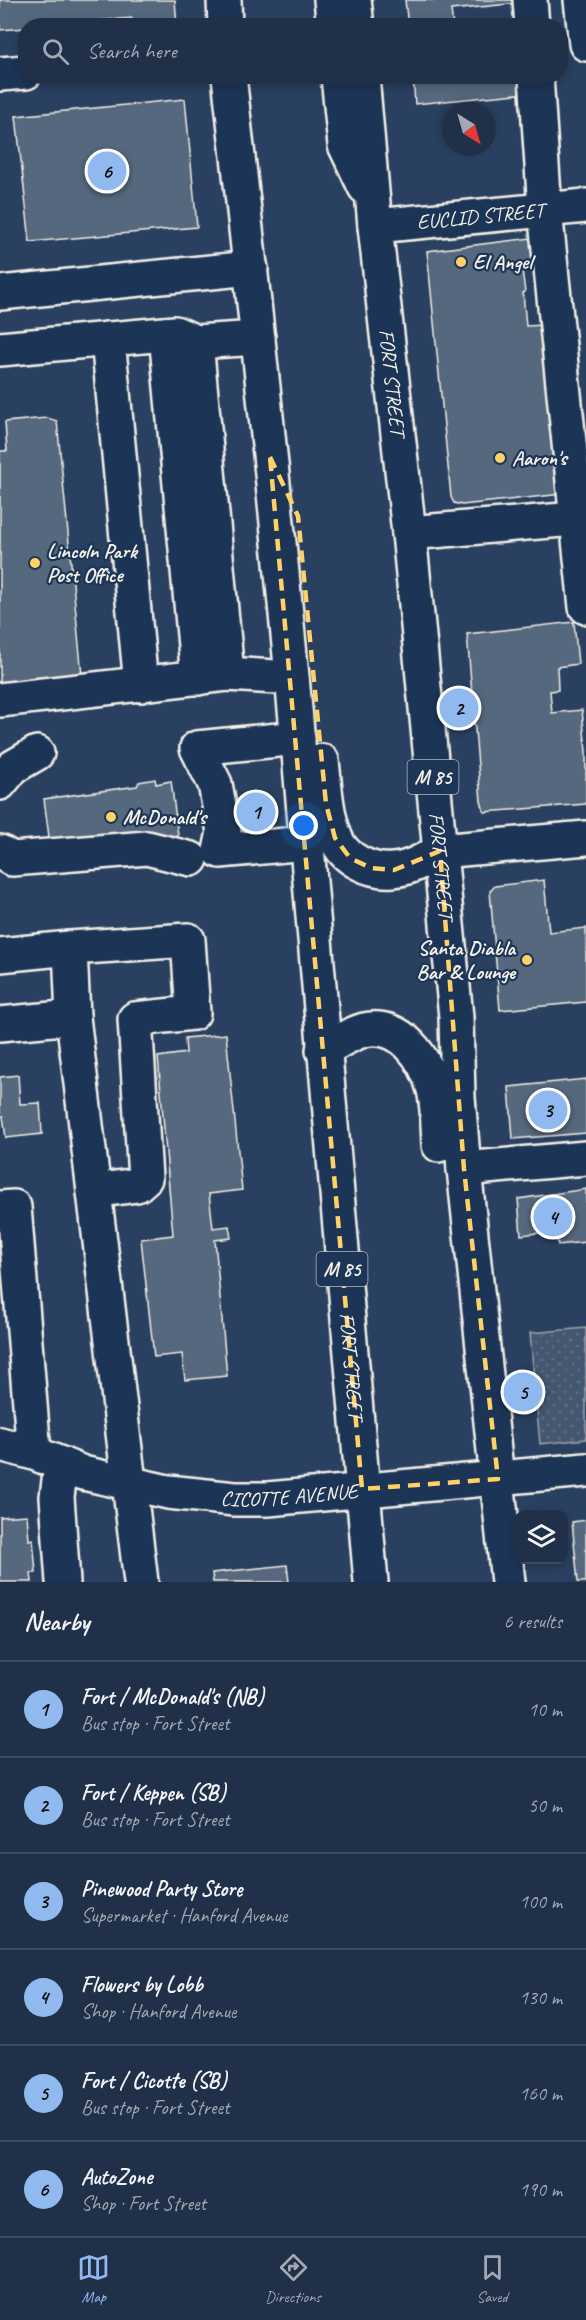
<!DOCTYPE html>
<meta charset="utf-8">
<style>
body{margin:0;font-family:Caveat,sans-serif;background:#28384f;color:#f1f3f6}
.controls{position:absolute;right:18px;bottom:18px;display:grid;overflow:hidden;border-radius:12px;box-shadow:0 3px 9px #0003}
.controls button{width:54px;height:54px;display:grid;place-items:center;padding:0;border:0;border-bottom:2px solid #3d4b60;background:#203048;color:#f1f3f6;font:30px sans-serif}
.compass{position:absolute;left:442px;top:102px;width:54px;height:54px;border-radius:50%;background:#203048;box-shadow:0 3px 9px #0003;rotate:143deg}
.you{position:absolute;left:304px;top:826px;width:21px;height:21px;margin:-15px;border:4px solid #fff;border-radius:50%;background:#1a73e8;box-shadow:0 0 0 9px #1a73e833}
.badge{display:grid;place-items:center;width:39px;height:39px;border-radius:50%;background:#90b9f0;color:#111;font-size:20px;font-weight:700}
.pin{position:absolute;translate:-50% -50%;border:3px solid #fff;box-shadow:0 2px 6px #0006}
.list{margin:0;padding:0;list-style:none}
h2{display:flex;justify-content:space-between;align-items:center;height:78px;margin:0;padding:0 24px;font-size:26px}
h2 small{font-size:20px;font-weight:400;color:#a2a9b4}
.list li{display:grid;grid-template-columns:39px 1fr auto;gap:18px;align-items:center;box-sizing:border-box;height:96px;padding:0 24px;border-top:2px solid #3d4b60}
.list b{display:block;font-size:22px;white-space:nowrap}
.list p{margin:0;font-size:20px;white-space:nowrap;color:#a2a9b4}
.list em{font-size:20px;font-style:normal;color:#a2a9b4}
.icon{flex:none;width:33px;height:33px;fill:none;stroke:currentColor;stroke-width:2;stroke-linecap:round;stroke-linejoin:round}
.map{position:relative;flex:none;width:586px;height:1582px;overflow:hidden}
.search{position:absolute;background:#203048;box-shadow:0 3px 9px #0003;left:18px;right:18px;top:18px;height:66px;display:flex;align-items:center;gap:15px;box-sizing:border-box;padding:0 21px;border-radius:24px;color:#a2a9b4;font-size:22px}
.sheet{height:654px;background:#203048}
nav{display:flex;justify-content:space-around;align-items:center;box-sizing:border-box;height:84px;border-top:2px solid #3d4b60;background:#203048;font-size:16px;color:#a2a9b4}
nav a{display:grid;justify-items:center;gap:3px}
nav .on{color:#90b9f0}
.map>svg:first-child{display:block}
.grass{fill:url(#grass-dots);stroke:#9ca4ac;stroke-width:1.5}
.building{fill:#56677d;stroke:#f4f1e8;stroke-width:1.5}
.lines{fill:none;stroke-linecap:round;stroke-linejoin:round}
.minor-casing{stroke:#f4f1e8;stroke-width:38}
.major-casing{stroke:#f4f1e8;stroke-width:38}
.minor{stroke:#1d3557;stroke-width:33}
.major{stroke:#1d3557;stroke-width:33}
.marked{fill:none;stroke:#ffd166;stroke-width:4.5;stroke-dasharray:12 8;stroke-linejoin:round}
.poi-dot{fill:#ffd166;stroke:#1d3557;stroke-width:2}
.labels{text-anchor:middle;stroke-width:4.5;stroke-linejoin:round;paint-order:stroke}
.shield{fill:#1d3557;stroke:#b4b9bc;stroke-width:1.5}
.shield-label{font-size:20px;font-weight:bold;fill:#f4f1e8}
.street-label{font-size:21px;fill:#f4f1e8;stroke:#1d3557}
.poi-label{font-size:21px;font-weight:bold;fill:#f4f1e8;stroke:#1d3557;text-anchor:start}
</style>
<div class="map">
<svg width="586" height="1582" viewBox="0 0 586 1582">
<defs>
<pattern id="grass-dots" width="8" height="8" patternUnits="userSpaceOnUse" patternTransform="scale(1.5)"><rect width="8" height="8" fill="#445771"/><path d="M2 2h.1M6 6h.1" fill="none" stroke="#607085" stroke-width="1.8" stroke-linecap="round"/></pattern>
</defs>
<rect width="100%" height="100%" fill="#2a4060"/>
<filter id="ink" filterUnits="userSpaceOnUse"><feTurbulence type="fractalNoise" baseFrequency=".0167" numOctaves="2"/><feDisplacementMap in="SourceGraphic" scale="12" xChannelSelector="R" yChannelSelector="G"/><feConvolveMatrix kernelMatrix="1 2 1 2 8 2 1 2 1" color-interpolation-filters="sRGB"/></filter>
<g filter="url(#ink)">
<polygon class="grass" points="586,1328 586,1439 540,1444 530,1333"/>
<g class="building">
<polygon points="0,0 175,0 177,26 133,26 132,18 26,26 26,28 0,30"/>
<polygon points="405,0 520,0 520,3 451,10 453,26 408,26"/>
<polygon points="413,76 526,76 528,93 415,104"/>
<polygon points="185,99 197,227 30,242 16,116"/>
<polygon points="540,237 544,267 522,269 525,292 523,293 526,326 546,325 562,494 462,505 454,503 451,497 427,251"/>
<polygon points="47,418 57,421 82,675 0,682 0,451 7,451 5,422"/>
<polygon points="574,622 578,664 557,667 558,690 550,691 552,713 582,710 586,752 586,804 484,812 481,801 467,634"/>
<polygon points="155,779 156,784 171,781 178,835 51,852 44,799 137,786 139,782"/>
<polygon points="544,880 549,932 586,928 586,1002 500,1010 490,891 495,886"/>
<polygon points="226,1034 242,1190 209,1194 213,1228 229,1226 231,1238 215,1240 227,1376 185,1380 182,1354 154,1357 141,1239 173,1235 158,1057 186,1053 185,1038"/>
<polygon points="18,1075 20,1104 40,1103 42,1134 6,1138 3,1116 0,1116 0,1077"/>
<polygon points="586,1079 586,1133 513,1139 509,1087"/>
<polygon points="586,1189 586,1242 558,1245 556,1231 521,1235 518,1199"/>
<polygon points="27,1515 29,1540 33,1539 36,1573 31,1573 32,1582 0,1582 0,1517"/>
<polygon points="586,1520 586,1582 578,1582 572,1522"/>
<polygon points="287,1565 289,1582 213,1582 212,1573"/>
</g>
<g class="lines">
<defs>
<g id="minor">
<polyline points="530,0 532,26"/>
<polyline points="581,0 586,44"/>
<polyline points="0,74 26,72"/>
<polyline points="536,76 545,210 586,607"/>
<path id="s1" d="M375,226L586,206"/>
<polyline points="0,293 251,268"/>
<polyline points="166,334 198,678"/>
<polyline points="108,339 141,685"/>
<polyline points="196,342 227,674"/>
<polyline points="0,349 175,333 196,342 258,338"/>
<polyline points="409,533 586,518"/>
<polyline points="0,700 227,674 292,678"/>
<polyline points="298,738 197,748 215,784 224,832 220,851 307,843"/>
<polyline points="0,783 13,767 37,753"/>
<polyline points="440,851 586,838"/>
<polyline points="0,852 12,859 147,848 191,859"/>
<polyline points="0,955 70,948"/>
<polyline points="73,1017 70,948 188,940 193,1013 135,1019 145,1178 137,1185 94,1191"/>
<polyline points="0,1024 73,1017 141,1582"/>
<polyline points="464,1169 586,1158"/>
<polyline points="0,1208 14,1207 34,1453"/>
<path id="s2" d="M0,1444L34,1453L83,1473L168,1492L235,1499H268L586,1470"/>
<polyline points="61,1464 57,1497 63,1582"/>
</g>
<g id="major">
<polyline points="224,0 225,26"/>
<polyline points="331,0 334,26"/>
<polyline points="354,0 357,26"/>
<path id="s3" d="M229,76C254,298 278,520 298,742C323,1022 345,1302 371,1582"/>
<polyline points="338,76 345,145 365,187"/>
<path id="s4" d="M362,76L375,226L409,533L456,1017L458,1097L464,1169L508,1582"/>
<path d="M322,761C325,787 326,814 336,839C345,860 371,872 393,870C410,869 426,859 440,851"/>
<path d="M323,1050C336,1043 350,1034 364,1030C401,1021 426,1059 434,1090C438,1107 438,1127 439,1145"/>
</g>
</defs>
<use href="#minor" class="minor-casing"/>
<use href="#major" class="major-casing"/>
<use href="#minor" class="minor"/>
<use href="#major" class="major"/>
</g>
</g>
<path class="marked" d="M270,457L298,516L326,804L335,838L350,858L371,868L394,870L440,851L464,1169L498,1479L362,1489Z"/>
<g class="poi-dot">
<circle cx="461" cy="262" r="6"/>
<circle cx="500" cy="458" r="6"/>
<circle cx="35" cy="563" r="6"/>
<circle cx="111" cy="817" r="6"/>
<circle cx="527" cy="960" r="6"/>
</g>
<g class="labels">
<g class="shield">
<rect x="407.5" y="760" width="51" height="34" rx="4.5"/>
<rect x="316.5" y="1252" width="51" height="34" rx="4.5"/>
</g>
<g class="shield-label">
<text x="433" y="784">M 85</text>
<text x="342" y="1276">M 85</text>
</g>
<g class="street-label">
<text dy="7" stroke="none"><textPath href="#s1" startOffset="106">EUCLID STREET</textPath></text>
<text dy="7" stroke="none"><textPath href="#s4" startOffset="308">FORT STREET</textPath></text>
<text dy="7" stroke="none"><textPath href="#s4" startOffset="794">FORT STREET</textPath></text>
<text dy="7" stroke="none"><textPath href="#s3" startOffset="1296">FORT STREET</textPath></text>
<text dy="7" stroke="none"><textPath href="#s2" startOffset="297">CICOTTE AVENUE</textPath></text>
</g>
<g class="poi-label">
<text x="473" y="269">El Angel</text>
<text x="512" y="465">Aaron's</text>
<text x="47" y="558">Lincoln Park<tspan x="47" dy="24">Post Office</tspan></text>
<text x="123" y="824">McDonald's</text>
<text x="515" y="955" text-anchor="end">Santa Diabla<tspan x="515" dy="24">Bar &amp; Lounge</tspan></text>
</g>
</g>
</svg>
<div class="controls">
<button><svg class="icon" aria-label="layers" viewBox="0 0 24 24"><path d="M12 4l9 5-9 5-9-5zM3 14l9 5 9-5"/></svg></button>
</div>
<svg class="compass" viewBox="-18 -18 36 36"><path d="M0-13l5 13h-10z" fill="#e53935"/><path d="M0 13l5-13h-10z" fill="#a2a9b4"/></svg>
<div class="you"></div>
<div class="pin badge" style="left:256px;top:812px">1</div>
<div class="pin badge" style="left:459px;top:708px">2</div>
<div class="pin badge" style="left:548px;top:1110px">3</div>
<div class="pin badge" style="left:553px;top:1217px">4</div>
<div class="pin badge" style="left:523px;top:1392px">5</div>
<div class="pin badge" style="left:107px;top:171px">6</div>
<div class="search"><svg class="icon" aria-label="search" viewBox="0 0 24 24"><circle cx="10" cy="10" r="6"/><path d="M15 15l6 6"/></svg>Search here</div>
</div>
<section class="sheet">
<h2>Nearby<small>6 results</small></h2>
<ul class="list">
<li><span class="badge">1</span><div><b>Fort / McDonald's (NB)</b><p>Bus stop · Fort Street</p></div><em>10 m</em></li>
<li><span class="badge">2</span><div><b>Fort / Keppen (SB)</b><p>Bus stop · Fort Street</p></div><em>50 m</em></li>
<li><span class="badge">3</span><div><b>Pinewood Party Store</b><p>Supermarket · Hanford Avenue</p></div><em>100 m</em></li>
<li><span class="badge">4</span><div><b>Flowers by Lobb</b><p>Shop · Hanford Avenue</p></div><em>130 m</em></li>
<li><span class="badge">5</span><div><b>Fort / Cicotte (SB)</b><p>Bus stop · Fort Street</p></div><em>160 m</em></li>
<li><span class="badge">6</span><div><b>AutoZone</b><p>Shop · Fort Street</p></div><em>190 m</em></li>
</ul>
</section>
<nav>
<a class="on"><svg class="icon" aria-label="map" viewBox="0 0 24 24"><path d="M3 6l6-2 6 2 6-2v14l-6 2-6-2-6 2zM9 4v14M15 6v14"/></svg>Map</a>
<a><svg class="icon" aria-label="directions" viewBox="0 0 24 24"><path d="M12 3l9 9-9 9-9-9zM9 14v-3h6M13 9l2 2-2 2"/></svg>Directions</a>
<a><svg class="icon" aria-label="saved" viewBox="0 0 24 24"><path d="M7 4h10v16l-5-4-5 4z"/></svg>Saved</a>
</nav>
